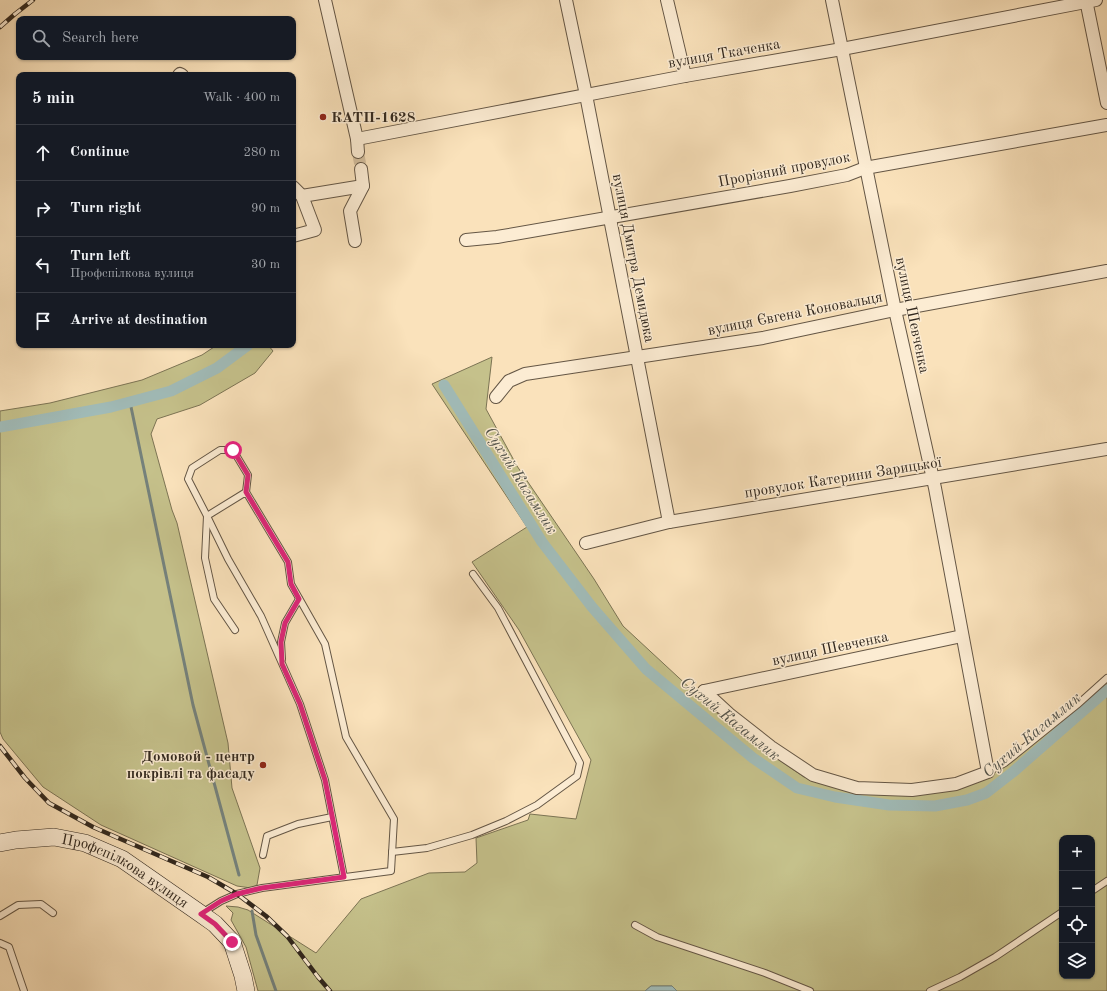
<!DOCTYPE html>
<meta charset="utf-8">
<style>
body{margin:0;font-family:"Old Standard TT",serif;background:#242831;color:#f1f3f6}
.controls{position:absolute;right:12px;bottom:12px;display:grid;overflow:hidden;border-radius:8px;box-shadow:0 1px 3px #0004}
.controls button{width:36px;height:36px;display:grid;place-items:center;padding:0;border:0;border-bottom:1px solid #363941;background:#171b24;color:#f1f3f6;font:20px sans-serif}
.stop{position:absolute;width:12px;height:12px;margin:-9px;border:3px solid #db2777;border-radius:50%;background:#fff}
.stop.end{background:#db2777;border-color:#fff;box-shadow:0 1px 4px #0008}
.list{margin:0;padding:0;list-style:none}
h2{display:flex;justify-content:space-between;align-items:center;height:52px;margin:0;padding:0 16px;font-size:17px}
h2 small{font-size:13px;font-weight:400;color:#9ea1a6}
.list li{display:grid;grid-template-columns:26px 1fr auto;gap:12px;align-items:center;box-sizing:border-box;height:56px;padding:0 16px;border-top:1px solid #363941}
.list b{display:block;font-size:15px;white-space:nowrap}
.list p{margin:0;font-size:13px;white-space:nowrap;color:#9ea1a6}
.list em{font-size:13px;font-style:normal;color:#9ea1a6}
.icon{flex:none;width:22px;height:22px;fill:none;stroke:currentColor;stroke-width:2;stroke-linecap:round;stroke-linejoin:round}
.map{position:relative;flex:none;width:1107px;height:991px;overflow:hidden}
.search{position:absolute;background:#171b24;box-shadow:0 1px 3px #0004;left:16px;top:16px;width:280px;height:44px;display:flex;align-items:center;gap:10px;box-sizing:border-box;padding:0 14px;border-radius:8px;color:#9ea1a6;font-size:15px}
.panel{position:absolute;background:#171b24;box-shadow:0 1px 3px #0004;left:16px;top:72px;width:280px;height:276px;border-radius:8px}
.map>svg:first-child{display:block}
.green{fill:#c5c18b;stroke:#7c7454;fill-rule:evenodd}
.water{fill:#a1bcb9;stroke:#75817b}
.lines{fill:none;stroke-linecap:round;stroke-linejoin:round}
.stream{stroke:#75817b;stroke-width:3}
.canal{stroke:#a1bcb9;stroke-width:11}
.street-tunnel{stroke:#d2bd9c;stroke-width:12;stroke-dasharray:12 6;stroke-linecap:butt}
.lane-casing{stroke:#645645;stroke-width:8}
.street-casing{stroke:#645645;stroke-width:14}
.secondary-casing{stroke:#32281e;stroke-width:18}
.lane{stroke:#fcecd3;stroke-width:6}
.street{stroke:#fcecd3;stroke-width:12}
.secondary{stroke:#fcecd3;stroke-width:17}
.rail-casing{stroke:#32281e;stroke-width:4.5}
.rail{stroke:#fcecd3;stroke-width:3;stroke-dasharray:9;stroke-linecap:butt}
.route{stroke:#db2777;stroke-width:5}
.poi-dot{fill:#8f2418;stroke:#fcecd3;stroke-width:1.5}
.labels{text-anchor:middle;stroke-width:3;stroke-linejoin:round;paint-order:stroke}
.street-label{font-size:15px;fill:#32281e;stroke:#fcecd3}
.poi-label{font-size:15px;font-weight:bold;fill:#32281e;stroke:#fcecd3;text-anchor:start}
.water-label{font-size:16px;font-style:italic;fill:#53544c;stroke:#fcecd3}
</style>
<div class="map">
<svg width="1107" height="991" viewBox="0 0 1107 991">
<rect width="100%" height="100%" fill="#fae2bb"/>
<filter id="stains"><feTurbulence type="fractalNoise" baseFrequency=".005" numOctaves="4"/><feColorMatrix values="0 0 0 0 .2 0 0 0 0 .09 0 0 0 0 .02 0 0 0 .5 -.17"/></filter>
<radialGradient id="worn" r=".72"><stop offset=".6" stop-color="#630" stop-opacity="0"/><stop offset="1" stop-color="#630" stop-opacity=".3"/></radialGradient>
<g class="green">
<polygon points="217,345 268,345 273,351 255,373 200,405 157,419 151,434 172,510 177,523 228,743 232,788 260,868 257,885 251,888 237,886 101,825 43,787 3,739 0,732 0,411 50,403 142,380 202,355"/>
<path d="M492,357L486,409L517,466L594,579L623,626L733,728L804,777L864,791L924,792L960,789L985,779L1011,760L1107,675V991H677L672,986H651L645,991H258L246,947L231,920L233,913L226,906L238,907L248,910L316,953L361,899L429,873L465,872L477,863L476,838L528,820L530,814L576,819L591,760L519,630L472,562L527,527L432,384ZM1062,838H1092V976H1062Z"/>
</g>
<polygon class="water" points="651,986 672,986 677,991 645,991"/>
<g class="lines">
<g class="stream">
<polyline points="130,402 193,705 239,875"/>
<polyline points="252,911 256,935 276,991"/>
</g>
<g class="canal">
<polyline points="444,385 542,542 592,607 646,669 753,758 797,788 835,797 889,805 935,806 967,800 986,793 1013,772 1107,690"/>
<polyline points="0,427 111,407 171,391 217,368 248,345"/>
</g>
<polyline class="street-tunnel" points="358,152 361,169"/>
<defs>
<g id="lane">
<polyline points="235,630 214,599 205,558 207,516 188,479 192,468 220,450 233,450 248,475 246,492"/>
<polyline points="282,659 281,642 285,623 299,599"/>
<polyline points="988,772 1005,763 1077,705 1107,678"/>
<polyline points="392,852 427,848 472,835 506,821 537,805 577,776 580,763 498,608 473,574"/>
<polyline points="263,855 267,836 298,824 332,817"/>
<polyline points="1092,891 1107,881"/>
<polyline points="202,913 221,901 237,894 262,888 391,871 394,819 346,737 325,644 291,584 288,562 246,492 207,516 228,559 261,616 300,704 325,780 344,877"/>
<polyline points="0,916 18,905 41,904 53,913"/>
<polyline points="635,925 657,937 765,973 810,991"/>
<polyline points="0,943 9,947 24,991"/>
<polyline points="930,991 960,977 995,957 1062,912"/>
</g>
<g id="street">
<polyline points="325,0 357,139 358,152"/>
<polyline points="566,0 586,95 669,522"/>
<polyline points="667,0 685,76"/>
<polyline points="1086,0 1107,103"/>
<polyline points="179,75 180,74 182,75"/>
<polyline points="357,139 685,76 842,49 1096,0"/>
<polyline points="293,187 302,196 315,230 293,236"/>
<polyline points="302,196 363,186"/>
<polyline points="466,240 497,237 790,186 847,175 865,168 1107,125"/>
<polyline points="355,241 350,211 363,186 361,169"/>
<polyline points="496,397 509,381 525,374 763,338 895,310 1107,271"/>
<polyline points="586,543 669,522 1107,449"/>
<polyline points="704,691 729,714 771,747 813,775 857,788 912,790 956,784 988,772 935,488 895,310 832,0"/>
<polyline points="704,691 962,636"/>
</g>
<g id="secondary">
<path id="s1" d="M0,843L16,840L54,837L85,843L122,859L201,914L215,924L232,942L243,976L246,991"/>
</g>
</defs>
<use href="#lane" class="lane-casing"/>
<use href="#street" class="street-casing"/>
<use href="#secondary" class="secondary-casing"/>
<use href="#lane" class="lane"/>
<use href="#street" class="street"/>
<use href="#secondary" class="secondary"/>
<defs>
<g id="rail">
<polyline points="0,27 15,14 33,0"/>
<polyline points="0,746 25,778 49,803 93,827 208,877 237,894 266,916 287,936 318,977 330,991"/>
</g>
</defs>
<use href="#rail" class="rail-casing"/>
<use href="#rail" class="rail"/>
</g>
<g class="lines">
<polyline class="route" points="232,942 215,924 201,914 221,901 237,894 262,888 344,877 325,780 300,704 282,664 281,642 285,623 299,599 291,584 288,562 246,492 248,475 233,450"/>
</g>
<g class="poi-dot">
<circle cx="323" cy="117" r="4"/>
<circle cx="263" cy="765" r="4"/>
</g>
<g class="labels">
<g class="street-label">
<text transform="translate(724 53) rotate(-10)" y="5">вулиця Ткаченка</text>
<text transform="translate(784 169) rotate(-11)" y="5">Прорізний провулок</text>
<text transform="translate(634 258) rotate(79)" y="5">вулиця Дмитра Демидюка</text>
<text transform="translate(795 313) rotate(-11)" y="5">вулиця Євгена Коновальця</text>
<text transform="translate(913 315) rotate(78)" y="5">вулиця Шевченка</text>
<text transform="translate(843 477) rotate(-9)" y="5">провулок Катерини Зарицької</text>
<text transform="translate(830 648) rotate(-12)" y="5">вулиця Шевченка</text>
<text dy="5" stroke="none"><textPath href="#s1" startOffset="134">Профспілкова вулиця</textPath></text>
</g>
<g class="poi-label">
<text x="331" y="122">КАТП-1628</text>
<text x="255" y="761" text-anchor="end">Домовой - центр<tspan x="255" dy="17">покрівлі та фасаду</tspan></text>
</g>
<g class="water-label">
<text transform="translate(522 480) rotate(58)" y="6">Сухий Кагамлик</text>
<text transform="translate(731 718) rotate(39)" y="6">Сухий Кагамлик</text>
<text transform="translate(1031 734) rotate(-40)" y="6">Сухий Кагамлик</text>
</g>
</g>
<rect width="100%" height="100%" filter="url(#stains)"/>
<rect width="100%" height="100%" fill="url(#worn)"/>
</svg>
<div class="controls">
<button>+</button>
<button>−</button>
<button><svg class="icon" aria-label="locate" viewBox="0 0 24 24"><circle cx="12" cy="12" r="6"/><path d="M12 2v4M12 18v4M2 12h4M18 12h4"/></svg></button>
<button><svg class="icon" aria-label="layers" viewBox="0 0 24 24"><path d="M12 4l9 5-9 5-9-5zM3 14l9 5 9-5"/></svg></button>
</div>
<div class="stop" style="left:233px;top:450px"></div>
<div class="stop end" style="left:232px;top:942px"></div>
<div class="search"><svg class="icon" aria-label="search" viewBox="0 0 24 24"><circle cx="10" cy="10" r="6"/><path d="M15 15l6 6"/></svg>Search here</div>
<section class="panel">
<h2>5 min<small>Walk · 400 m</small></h2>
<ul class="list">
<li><svg class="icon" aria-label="ahead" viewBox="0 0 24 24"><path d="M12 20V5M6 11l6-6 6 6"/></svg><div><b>Continue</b></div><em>280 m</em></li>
<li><svg class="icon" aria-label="right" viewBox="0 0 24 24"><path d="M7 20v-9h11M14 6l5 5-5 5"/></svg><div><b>Turn right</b></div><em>90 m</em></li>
<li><svg class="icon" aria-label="left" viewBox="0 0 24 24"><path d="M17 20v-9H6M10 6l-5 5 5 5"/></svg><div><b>Turn left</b><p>Профспілкова вулиця</p></div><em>30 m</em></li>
<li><svg class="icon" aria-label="arrive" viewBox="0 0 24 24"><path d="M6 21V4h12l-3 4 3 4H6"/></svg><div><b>Arrive at destination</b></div></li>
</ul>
</section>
</div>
